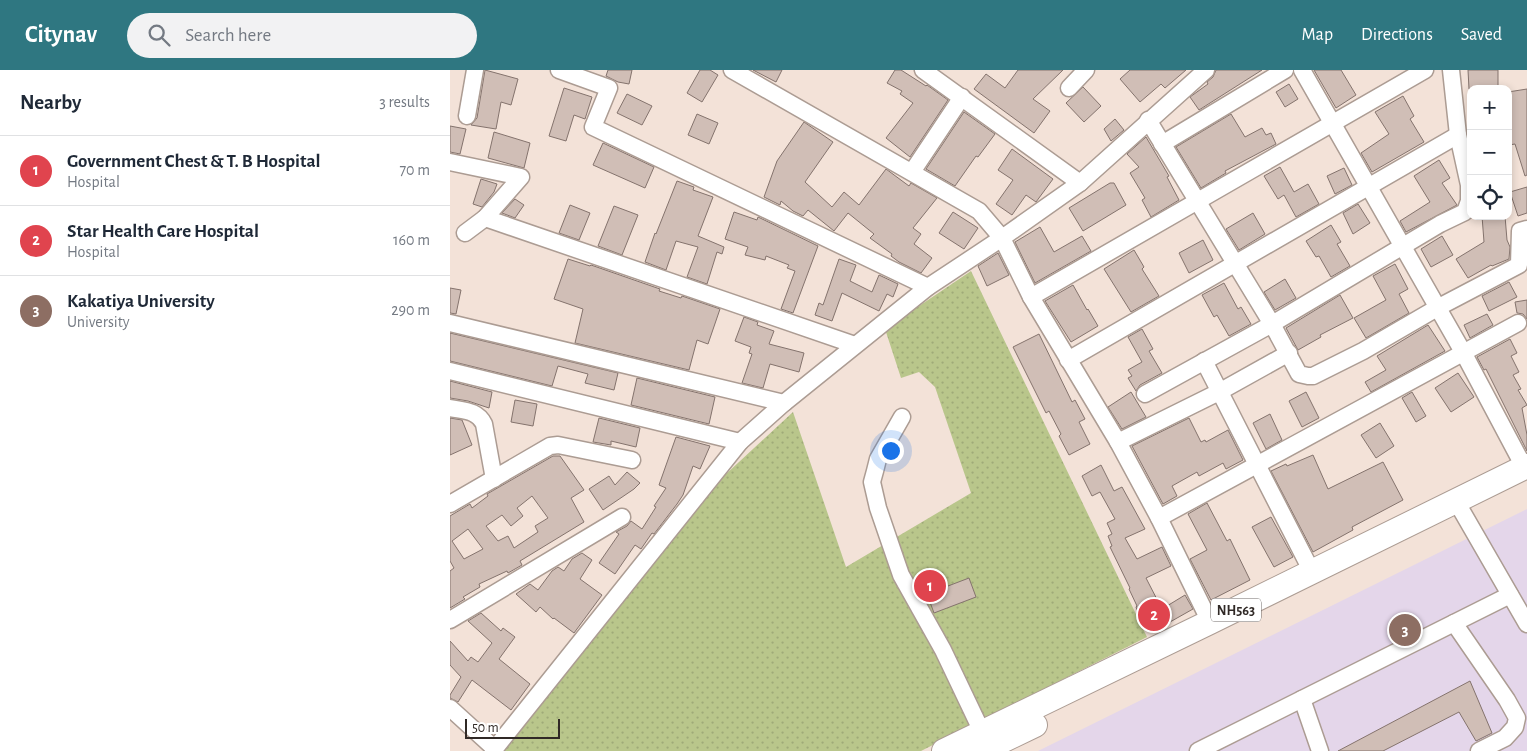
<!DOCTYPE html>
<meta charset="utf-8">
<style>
body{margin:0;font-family:"Alegreya Sans",sans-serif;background:#f2f2f3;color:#1f2937}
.controls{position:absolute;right:15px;top:15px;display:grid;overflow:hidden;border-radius:10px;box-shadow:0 2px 8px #0003}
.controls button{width:45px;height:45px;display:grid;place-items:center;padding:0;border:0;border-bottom:1px solid #e0e1e3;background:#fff;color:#1f2937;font:25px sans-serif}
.scale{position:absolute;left:15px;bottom:12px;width:95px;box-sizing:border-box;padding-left:5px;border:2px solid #302926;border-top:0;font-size:14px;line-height:18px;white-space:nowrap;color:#302926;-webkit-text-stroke:4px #fff;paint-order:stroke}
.you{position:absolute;left:440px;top:380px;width:18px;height:18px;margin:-12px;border:4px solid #fff;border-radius:50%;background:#1a73e8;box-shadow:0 0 0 8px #1a73e833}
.badge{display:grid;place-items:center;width:32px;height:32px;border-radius:50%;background:#2f7781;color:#fff;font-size:16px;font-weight:700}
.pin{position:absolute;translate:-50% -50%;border:2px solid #fff;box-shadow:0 1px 5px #0006}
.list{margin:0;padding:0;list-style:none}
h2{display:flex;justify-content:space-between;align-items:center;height:65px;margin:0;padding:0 20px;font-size:21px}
h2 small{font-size:16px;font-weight:400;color:#747a83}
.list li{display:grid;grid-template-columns:32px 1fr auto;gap:15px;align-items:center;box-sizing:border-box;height:70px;padding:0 20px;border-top:1px solid #e0e1e3}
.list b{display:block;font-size:19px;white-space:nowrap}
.list p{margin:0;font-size:16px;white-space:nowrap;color:#747a83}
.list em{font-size:16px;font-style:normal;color:#747a83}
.icon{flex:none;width:28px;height:28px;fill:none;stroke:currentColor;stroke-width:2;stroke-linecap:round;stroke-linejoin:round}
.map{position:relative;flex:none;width:1077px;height:681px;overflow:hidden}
header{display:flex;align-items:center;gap:30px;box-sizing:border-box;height:70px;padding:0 25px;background:#2f7781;color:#fff}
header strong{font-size:24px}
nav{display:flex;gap:28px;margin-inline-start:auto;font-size:18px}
.search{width:350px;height:45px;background:#f2f2f3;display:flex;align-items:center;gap:12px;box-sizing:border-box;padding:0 18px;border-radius:28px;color:#747a83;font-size:19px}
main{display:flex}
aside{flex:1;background:#fff}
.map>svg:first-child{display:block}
.education{fill:#e4d6ea}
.grass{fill:url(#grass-dots)}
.building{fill:#d0beb6;stroke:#84736d;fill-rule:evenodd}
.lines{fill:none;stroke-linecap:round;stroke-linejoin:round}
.minor-casing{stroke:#ac9c93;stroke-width:19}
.highway-casing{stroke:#ac9c93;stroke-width:26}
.minor{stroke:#fff;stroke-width:16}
.highway{stroke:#fff;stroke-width:24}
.labels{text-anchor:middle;stroke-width:4;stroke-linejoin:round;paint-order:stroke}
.shield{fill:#fff;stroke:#6e6967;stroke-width:1}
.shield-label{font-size:14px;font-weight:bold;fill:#302926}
</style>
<header>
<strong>Citynav</strong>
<div class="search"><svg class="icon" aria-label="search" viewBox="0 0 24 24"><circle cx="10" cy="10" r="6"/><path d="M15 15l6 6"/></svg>Search here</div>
<nav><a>Map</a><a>Directions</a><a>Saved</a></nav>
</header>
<main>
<aside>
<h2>Nearby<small>3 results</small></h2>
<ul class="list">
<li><span class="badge" style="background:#e0444e">1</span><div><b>Government Chest &amp; T. B Hospital</b><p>Hospital</p></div><em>70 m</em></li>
<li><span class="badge" style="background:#e0444e">2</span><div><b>Star Health Care Hospital</b><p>Hospital</p></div><em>160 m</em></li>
<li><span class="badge" style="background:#8d6e63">3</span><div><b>Kakatiya University</b><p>University</p></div><em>290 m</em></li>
</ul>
</aside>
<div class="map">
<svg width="1077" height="681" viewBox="0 0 1077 681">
<defs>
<pattern id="grass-dots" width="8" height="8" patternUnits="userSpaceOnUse" patternTransform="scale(1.25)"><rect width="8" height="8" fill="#b9c68b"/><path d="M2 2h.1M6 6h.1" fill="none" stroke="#9faa78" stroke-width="1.8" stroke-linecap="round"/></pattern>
</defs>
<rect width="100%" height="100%" fill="#f3e2d8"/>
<polygon class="education" points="1077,439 1077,681 588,681"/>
<polygon class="grass" points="521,201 697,567 471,681 52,681 275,405 343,342 396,497 521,423 485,317 469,302 451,308 435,259"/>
<g class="building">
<polygon points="35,0 68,9 61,35 51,32 46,59 21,55 27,48"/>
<polygon points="158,0 182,0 179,14 168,12 156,6"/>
<polygon points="250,0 260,0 268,5 252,32 237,23"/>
<polygon points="303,0 332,0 326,12"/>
<polygon points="445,0 451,0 476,16 477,15 498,30 460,87 436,68 463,33 450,24 452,21 437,13"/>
<polygon points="568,0 613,0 583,29 600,41 584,63 524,19 536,4 555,18"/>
<polygon points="680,0 736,0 715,18 711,14 690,32 670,9"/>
<polygon points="766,0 812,0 749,40 740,27 758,14 757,12 763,7"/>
<polygon points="864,0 891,0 906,25 886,38"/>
<polygon points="1018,0 1048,0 1048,19 1019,19"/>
<polygon points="839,14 848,29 835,37 826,22"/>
<polygon points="633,17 651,36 634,52 616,33"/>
<polygon points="114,18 142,27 135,49 124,45 116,71 99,66"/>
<polygon points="1077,19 1077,105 1075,106 1065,74 1059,75 1058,22"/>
<polygon points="177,24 202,36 192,55 167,43"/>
<polygon points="953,26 964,46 960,49 974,72 922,102 911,83 939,64 925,42"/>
<polygon points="514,42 545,64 528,87 526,86 505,116 476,99"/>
<polygon points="247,44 268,53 259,74 238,65"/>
<polygon points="781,44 795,67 812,58 816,65 821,63 826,74 775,101 776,103 751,118 726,77"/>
<polygon points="665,49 674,60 661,71 654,59"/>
<polygon points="354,52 383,72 355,112 382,137 394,122 409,135 436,99 459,116 461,113 487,128 463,158 471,164 464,174 482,188 471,203 449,192 441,186 442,184 420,168 424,164 398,143 384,161 358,140 353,146 343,141 331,131 330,135 314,127 327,91"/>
<polygon points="0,56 16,59 10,84 0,82"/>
<polygon points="44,62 80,73 74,98 38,88"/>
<polygon points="696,67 719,106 717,107 729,130 701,147 692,130 695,128 680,103 689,97 677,84"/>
<polygon points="153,73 204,97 195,118 143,95"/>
<polygon points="562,79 603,109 586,132 576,125 562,145 546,134 563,110 548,100"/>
<polygon points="989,90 1000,108 992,113 1007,135 956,162 950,151 980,132 964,106"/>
<polygon points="830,97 844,122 858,114 869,134 846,147 834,125 828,129 814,106"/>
<polygon points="894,98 902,115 885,124 877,106"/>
<polygon points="31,109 47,114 44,122 32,137 23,134"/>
<polygon points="227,111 244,117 243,120 263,127 248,166 274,177 272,184 267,182 257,214 237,207 248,177 226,171 216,200 195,192 205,163 206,164"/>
<polygon points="660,113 664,113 676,135 633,161 619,138"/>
<polygon points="1077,117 1077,143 1068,146 1060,122"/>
<polygon points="65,129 74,135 65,148 52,143"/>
<polygon points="908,134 920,153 903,164 893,143"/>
<polygon points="120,135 140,143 129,170 109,163"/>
<polygon points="164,136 188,145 172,185 148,176"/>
<polygon points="284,142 307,150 308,147 368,176 343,243 331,239 345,201 337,198 339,195 316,186 315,190 295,185 298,177 275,169"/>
<polygon points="503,142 528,158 514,179 489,163"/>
<polygon points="803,143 815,164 789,180 776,159"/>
<polygon points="1032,146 1055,146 1057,170 1060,177 1059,189 1042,196 1041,195 1018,208 1006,189 1034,172"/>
<polygon points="881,155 891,172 887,174 900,196 881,207 869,186 866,187 856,171"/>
<polygon points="590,157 604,182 632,166 641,181 585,213 565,172"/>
<polygon points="992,166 1003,185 981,197 971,179"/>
<polygon points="753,170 763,190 739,203 729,183"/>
<polygon points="684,180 694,197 692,199 709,226 681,242 654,199"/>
<polygon points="548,183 559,205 537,216 528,196"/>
<polygon points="118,189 140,196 141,195 210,219 209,221 231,228 232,226 270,239 258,274 247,270 239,300 125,273 133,239 104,229"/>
<polygon points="389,189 406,195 400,211 422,222 429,205 448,214 443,227 437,224 429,241 392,223 382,251 365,245 369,233 373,235"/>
<polygon points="945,194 958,219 949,224 959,243 916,268 904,248 936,230 923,206"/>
<polygon points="835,209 846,228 825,240 814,222"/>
<polygon points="1059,212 1067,227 1039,241 1032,226"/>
<polygon points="774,213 788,239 791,237 801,254 779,266 767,245 764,247 752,225"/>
<polygon points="623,215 637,240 638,239 648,256 621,272 595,231"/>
<polygon points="0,218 11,220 6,244 0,243"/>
<polygon points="890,225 903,248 870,265 871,267 848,280 836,258"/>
<polygon points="1077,230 1077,249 1073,244 1067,243 1065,232"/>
<polygon points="1037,244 1043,255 1020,268 1014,255"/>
<polygon points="294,247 308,252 307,255 324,261 319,274 354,283 349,302 320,294 313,318 292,313 302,284 299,283 301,277 285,271"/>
<polygon points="978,255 995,281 921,322 915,312 936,300 927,286"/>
<polygon points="692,259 703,279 699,281 712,303 690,315 686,321 678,308 682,306 678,300 692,292 678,267"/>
<polygon points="0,263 168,303 164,320 135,313 138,304 108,296 102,316 0,291"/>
<polygon points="589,264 622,332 625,330 635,349 629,352 640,374 619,385 609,366 611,364 599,341 596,343 563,277"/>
<polygon points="1060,269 1067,283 1061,286 1069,302 1063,305 1071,319 1068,320 1077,335 1072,338 1077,365 1077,381 1036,299 1034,300 1027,287"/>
<polygon points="1008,303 1024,327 1001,342 985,318"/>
<polygon points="187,308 265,327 259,354 181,335"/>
<polygon points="0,311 42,322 39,338 18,331 0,328"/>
<polygon points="681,322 696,347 672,359 658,337"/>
<polygon points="856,322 869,348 852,357 839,331"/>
<polygon points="962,322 976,346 966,352 952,328"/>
<polygon points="65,330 87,334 83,356 61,352"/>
<polygon points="820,344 832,370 816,379 803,353"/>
<polygon points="0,348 12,350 22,375 0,385"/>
<polygon points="149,348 190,358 186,377 161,371 161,375 143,372"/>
<polygon points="739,348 751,372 755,370 756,372 778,360 793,390 776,399 773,393 749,406 747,402 722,416 727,426 713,434 682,376"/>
<polygon points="930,353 944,376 926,388 911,365"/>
<polygon points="226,367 260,376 250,399 243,396 233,425 227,434 204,464 202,463 191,479 185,475 165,504 149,493 169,464 166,462 177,456 181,451 192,459 206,437 204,436 216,418 209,415"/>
<polygon points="863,385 878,419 933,392 953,430 902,457 903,460 863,482 821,401 836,394 837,396"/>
<path d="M103,386H110L134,420L121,428L134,452L70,491L72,495L58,503L57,501L29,514L30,517L13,527L15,529L0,538V501L4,498L0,491V446L20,434L22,438L38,426L37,424ZM82,426L98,448L85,456L88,462L64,478L58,466L48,471L36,456L52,445L61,456L73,446L67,438ZM18,459L33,479L14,489L2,471Z"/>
<polygon points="651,395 664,421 672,417 695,459 675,468 687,489 712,477 721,496 696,508 715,545 693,554 686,537 687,536 679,519 680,518 660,477 662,476 658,466 662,464 657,453 665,449 650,422 642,426 632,406"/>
<polygon points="177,402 190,413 184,419 153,440 139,419 159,406 165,415"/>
<polygon points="757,433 777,471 780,469 800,510 761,530 740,489 757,480 738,444"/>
<polygon points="821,447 843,487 824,497 802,457"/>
<polygon points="132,483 142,490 130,509 152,525 124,563 104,548 103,549 90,537 86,542 66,524 80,514 88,520 102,501 108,497 114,501 122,489"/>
<polygon points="519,508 526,527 484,543 477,524"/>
<polygon points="735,525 743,539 720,552 712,539"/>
<polygon points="31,543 51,561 53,558 65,567 49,589 80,614 61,640 22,610 8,632 0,628 0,625 11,607 0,595 0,571 18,591 21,587 28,592 42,573 18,551"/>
<polygon points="1020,611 1042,663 1026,671 1009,642 933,681 888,681"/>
</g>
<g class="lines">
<defs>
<g id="minor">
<polyline points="109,0 159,18 143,57 478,217"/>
<polyline points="282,0 529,141 552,168 581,227 668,372 709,448 760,552"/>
<polyline points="473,0 630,113"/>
<polyline points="852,0 1013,282 1074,397"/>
<polyline points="619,18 636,0"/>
<polyline points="17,46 25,0"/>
<polyline points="698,50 822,254 990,154 1015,142 1019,131 1019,115 1008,65 1001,0"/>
<polyline points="712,74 835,0"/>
<polyline points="0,92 71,107 35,148 15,163"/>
<polyline points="462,102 512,27"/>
<polyline points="35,148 405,275"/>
<polyline points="581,227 975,0"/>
<polyline points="0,253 334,333"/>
<polyline points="618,290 1008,65"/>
<polyline points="754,291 862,502"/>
<polyline points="0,301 290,372"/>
<polyline points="695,324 822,254 849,304 858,306 863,306 913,281 987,238 1069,195 1070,161 1077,159"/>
<path d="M0,338C14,341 27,340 34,354L44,409"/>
<polyline points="452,347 428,389 425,401 422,412 428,438 451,505 493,580 532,662"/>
<polyline points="668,372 769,322 839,283"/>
<polyline points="1006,431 1077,554"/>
<polyline points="0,434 100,376 108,375 182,390"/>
<polyline points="709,448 1068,253"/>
<polyline points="0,550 172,447"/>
<polyline points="1004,553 1057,630 1067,648 1065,657 1055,668 1029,681"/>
<polyline points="852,629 870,681"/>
<polyline points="0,638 44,678"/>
<polyline points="43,681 290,372 334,333 478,217 552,168 630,113 756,0"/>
<polyline points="748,681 1060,525"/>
</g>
<g id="highway">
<polyline points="494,681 760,552 1077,396"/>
<polyline points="531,681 585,655"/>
</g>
</defs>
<use href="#minor" class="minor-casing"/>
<use href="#highway" class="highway-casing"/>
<use href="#minor" class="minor"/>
<use href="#highway" class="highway"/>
</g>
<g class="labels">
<rect class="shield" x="761" y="528.5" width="50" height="23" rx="4"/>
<g class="shield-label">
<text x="786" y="545">NH563</text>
</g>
</g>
</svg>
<div class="controls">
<button>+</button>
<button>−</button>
<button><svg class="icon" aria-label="locate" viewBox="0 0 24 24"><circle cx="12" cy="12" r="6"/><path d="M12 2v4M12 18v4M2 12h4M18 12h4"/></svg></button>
</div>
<div class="scale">50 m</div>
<div class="you"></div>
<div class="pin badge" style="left:480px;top:516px;background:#e0444e">1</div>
<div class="pin badge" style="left:704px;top:545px;background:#e0444e">2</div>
<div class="pin badge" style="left:955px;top:560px;background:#8d6e63">3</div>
</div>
</main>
